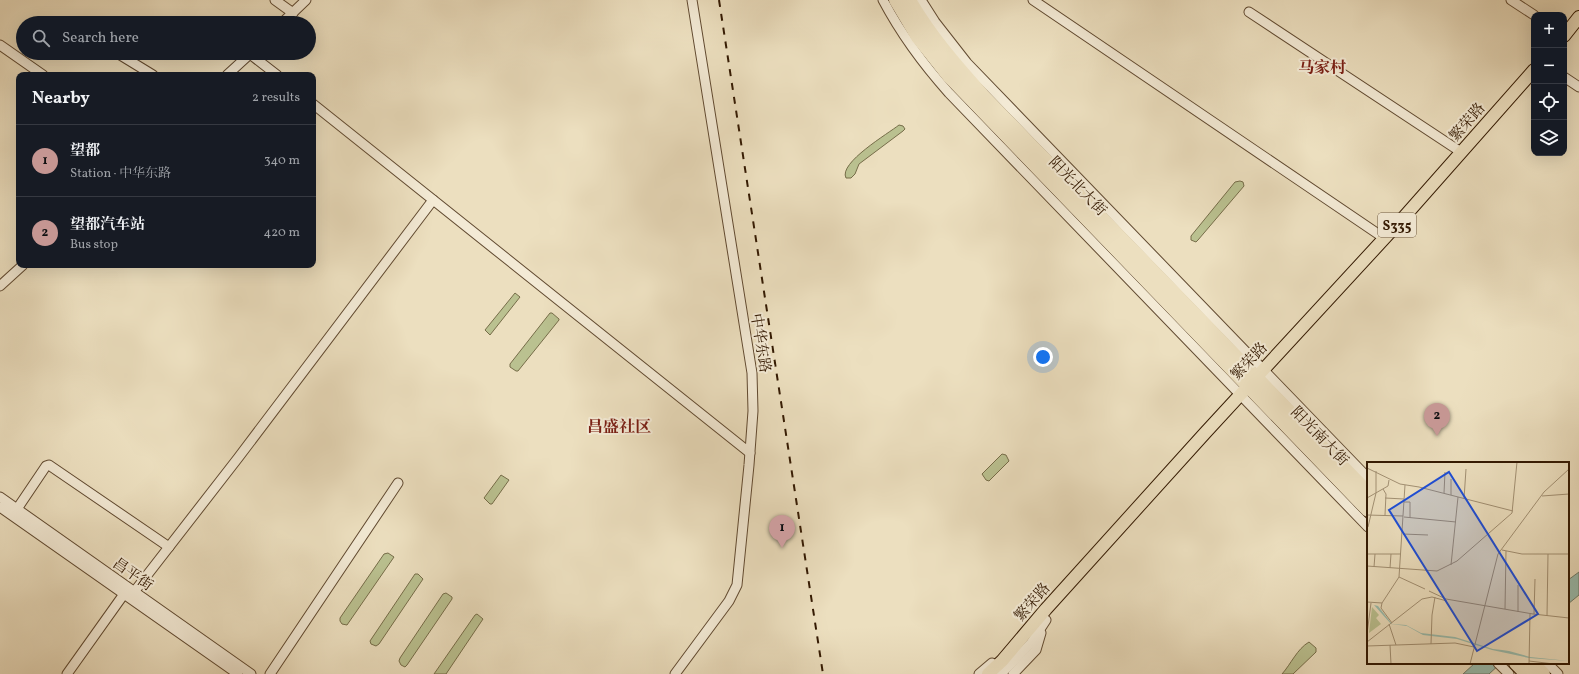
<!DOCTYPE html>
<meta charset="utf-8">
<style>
body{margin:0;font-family:Vollkorn,"Noto Serif SC",serif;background:#242831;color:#f1f3f6}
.controls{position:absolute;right:12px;top:12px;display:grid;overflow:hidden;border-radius:8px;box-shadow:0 4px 16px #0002}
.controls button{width:36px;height:36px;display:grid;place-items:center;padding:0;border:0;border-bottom:1px solid #363941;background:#171b24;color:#f1f3f6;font:20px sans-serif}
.you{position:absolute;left:1043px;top:357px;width:14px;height:14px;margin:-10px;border:3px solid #fff;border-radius:50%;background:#1a73e8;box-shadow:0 0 0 6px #1a73e833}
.badge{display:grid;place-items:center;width:26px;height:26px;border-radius:50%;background:#c59692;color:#111;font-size:13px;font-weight:700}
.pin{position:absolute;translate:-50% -33px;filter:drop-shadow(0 1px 2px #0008)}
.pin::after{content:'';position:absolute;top:21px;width:14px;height:12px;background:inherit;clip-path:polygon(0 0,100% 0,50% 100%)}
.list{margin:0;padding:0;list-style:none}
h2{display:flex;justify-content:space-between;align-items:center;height:52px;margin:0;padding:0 16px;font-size:17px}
h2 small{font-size:13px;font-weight:400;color:#9ea1a6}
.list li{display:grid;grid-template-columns:26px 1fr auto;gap:12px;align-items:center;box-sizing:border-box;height:72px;padding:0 16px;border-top:1px solid #363941}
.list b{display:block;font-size:15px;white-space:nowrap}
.list p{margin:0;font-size:13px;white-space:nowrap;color:#9ea1a6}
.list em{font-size:13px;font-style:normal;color:#9ea1a6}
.icon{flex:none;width:22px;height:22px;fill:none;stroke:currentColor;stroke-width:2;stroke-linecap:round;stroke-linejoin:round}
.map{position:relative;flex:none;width:1579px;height:674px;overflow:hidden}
.search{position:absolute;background:#171b24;box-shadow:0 4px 16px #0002;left:16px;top:16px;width:300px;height:44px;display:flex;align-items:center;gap:10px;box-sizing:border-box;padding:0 14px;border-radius:22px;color:#9ea1a6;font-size:15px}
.panel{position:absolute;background:#171b24;box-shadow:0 4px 16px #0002;left:16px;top:72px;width:300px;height:196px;border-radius:8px}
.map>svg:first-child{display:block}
.green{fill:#bac190;stroke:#766d49}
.water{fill:#99bdaf;stroke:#707b6a}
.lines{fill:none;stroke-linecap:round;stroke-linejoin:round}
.minor-casing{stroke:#614a31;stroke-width:11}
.major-casing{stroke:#331902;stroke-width:14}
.highway-casing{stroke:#331902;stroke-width:16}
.minor{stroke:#f3ead5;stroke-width:9}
.major{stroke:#ecdfbf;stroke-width:12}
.highway{stroke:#ecdfbf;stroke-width:14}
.rail{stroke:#331902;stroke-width:2;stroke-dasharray:7 7;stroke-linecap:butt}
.labels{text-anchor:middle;stroke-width:4;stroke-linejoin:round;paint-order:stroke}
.shield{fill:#f3ead5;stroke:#6d5841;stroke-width:1}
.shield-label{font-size:14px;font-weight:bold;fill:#331902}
.street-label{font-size:15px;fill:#331902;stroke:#f3ead5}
.neighbourhood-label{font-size:16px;font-weight:bold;fill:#7a1f14;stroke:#f3ead5}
.inset-road{fill:none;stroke:#a29073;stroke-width:1}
.view{fill:#1d4ed8;fill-opacity:0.15;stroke:#1d4ed8;stroke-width:2}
.inset-edge{fill:none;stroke:#331902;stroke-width:2}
</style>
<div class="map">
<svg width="1579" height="674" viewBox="0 0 1579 674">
<rect width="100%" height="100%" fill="#ecdfbf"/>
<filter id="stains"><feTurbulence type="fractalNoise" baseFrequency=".005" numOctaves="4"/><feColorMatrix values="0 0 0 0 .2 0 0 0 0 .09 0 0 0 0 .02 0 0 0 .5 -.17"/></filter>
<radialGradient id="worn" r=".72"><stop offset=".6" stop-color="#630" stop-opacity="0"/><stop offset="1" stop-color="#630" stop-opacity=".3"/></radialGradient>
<g class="green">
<path d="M899,125L903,126L905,129L903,131L859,164L855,174L851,178H846C838,163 889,133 899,125Z"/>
<polygon points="1240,181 1243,182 1244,186 1198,240 1196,242 1191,240 1191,236 1235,182"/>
<polygon points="515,293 520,297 490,335 485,330"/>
<polygon points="550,313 552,313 559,319 559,320 518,371 516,371 510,367 510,364"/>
<polygon points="1002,454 1006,455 1009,461 989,481 986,480 982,474"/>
<polygon points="501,475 509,480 492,504 490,504 484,498"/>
<polygon points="388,553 394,557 347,625 342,624 340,621 340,618 384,554"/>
<polygon points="415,574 418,574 423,579 379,644 376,646 371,644 370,641"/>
<polygon points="446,593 452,597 452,599 407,665 405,667 401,665 399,661 400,658 443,594"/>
<polygon points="477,614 483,619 446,674 434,674 475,615"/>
<path d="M1309,642L1316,648V652L1293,674H1282C1291,664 1297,649 1309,642Z"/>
</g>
<g class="water">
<polygon points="1579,572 1579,595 1568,604 1568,580"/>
<polygon points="1475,663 1501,663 1489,674 1463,674"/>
</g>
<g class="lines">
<defs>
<g id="minor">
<polyline points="275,0 293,13"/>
<path d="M883,0C901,34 923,64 949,93L1368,527"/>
<polyline points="921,0 935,22 967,63 1368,478"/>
<polyline points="1033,0 1384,238"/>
<polyline points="1511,0 1534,15"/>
<polyline points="1249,12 1461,152"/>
<polyline points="282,23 306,0"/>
<polyline points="0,45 43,75"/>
<polyline points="117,53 153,75"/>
<polyline points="250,54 277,75"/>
<polyline points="227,75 251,53"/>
<polyline points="1564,77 1579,87"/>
<polyline points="313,104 750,453"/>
<polyline points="0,286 23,265"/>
<polyline points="0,497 251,674"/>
<polyline points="0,507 238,674"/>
<polyline points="17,509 46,466 49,465 169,547"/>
<polyline points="134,592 238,458 433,200"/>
<polyline points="1498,663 1509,674"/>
<polyline points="1547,663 1558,674"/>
<polyline points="67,674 124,594"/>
<polyline points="270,674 398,483"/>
<polyline points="675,674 729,601 737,585 749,465 753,411 752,373 692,0"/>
<polyline points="979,674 992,663"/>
<polyline points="1001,674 1031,643 1046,620"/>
<polyline points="1013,674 1036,650 1041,633"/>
</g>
<g id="major">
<polyline points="1564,36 1579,17"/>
<polyline points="988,674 1002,661 1046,609 1205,433 1404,217 1534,70"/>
</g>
<g id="highway">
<polyline points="896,0 918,37 949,76 1368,510"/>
<path d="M909,0C929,35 955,65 982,95L1368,493"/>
<polyline points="1516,663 1527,674"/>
<polyline points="1532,663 1543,674"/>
</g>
</defs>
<use href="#minor" class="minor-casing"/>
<use href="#major" class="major-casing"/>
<use href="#highway" class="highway-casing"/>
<use href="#minor" class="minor"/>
<use href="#major" class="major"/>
<use href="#highway" class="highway"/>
<polyline class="rail" points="719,0 823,674"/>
</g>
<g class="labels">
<rect class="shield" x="1378" y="213" width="38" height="24" rx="3"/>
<g class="shield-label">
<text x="1397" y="230">S335</text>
</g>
<g class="street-label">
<text transform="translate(1467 122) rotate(-49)" y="5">繁荣路</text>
<text transform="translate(1078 186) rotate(46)" y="5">阳光北大街</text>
<text transform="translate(761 343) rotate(81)" y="5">中华东路</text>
<text transform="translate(1249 361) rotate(-47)" y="5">繁荣路</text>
<text transform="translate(1320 436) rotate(46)" y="5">阳光南大街</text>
<text transform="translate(133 574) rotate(35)" y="5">昌平街</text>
<text transform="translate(1032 602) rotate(-49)" y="5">繁荣路</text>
</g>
<g class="neighbourhood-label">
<text x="1322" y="73">马家村</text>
<text x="619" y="432">昌盛社区</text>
</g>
</g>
<g transform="translate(1367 462)">
<rect width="202" height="202" fill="#ecdfbf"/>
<path d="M5,145L12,153L9,156L14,162L2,171Z" fill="#bac190"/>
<path d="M7,143L11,144L25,162L39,163L54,171L88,175L126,187L135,188L142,189L163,195L202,199L162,196L125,188L90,177L56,173L40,164L24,162Z" fill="#99bdaf"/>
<path class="inset-road" d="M0,6L33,22L52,25L146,49M84,17V33M16,27L19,32L18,53M77,31L78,10M175,34L202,32M0,36L21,24L22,18M18,36L37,37M97,37L99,7M37,40H43V56M0,53L36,54M37,55L89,60M1,65L9,31V9M36,72L61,73M135,88L155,92H202M0,92H34M84,103L91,35M0,104L70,109L90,99L145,51L150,0M7,105L8,92M23,106L24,92M32,115L38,23M62,129L79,137L166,152L202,156M0,140L15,141L32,115L58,127M15,141L14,146L25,161M138,147L139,89M151,150V123M167,152L168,117M180,154L181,92M22,162L29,183M0,172L4,141M0,180L55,137L65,135L80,139M64,182L65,153L68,135M23,183L24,202M0,184L88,181L107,185M162,199L187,202M103,202L131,92L177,30L202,7M162,202L163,152"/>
<path class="view" d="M82,10L171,152L110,189L22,48Z"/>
<rect width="202" height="202" class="inset-edge"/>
</g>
<rect width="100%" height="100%" filter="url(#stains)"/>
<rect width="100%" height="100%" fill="url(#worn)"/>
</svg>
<div class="controls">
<button>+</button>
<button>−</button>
<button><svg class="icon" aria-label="locate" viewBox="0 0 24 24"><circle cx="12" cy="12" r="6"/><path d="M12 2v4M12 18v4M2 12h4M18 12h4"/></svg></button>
<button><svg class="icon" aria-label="layers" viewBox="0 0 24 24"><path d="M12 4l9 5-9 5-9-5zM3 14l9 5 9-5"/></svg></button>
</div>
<div class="you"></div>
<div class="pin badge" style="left:782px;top:548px">1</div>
<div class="pin badge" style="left:1437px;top:436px">2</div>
<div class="search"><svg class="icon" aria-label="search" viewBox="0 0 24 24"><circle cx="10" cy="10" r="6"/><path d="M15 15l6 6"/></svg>Search here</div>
<section class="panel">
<h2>Nearby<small>2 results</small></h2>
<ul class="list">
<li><span class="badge">1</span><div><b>望都</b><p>Station · 中华东路</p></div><em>340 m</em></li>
<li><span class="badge">2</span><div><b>望都汽车站</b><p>Bus stop</p></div><em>420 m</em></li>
</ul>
</section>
</div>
